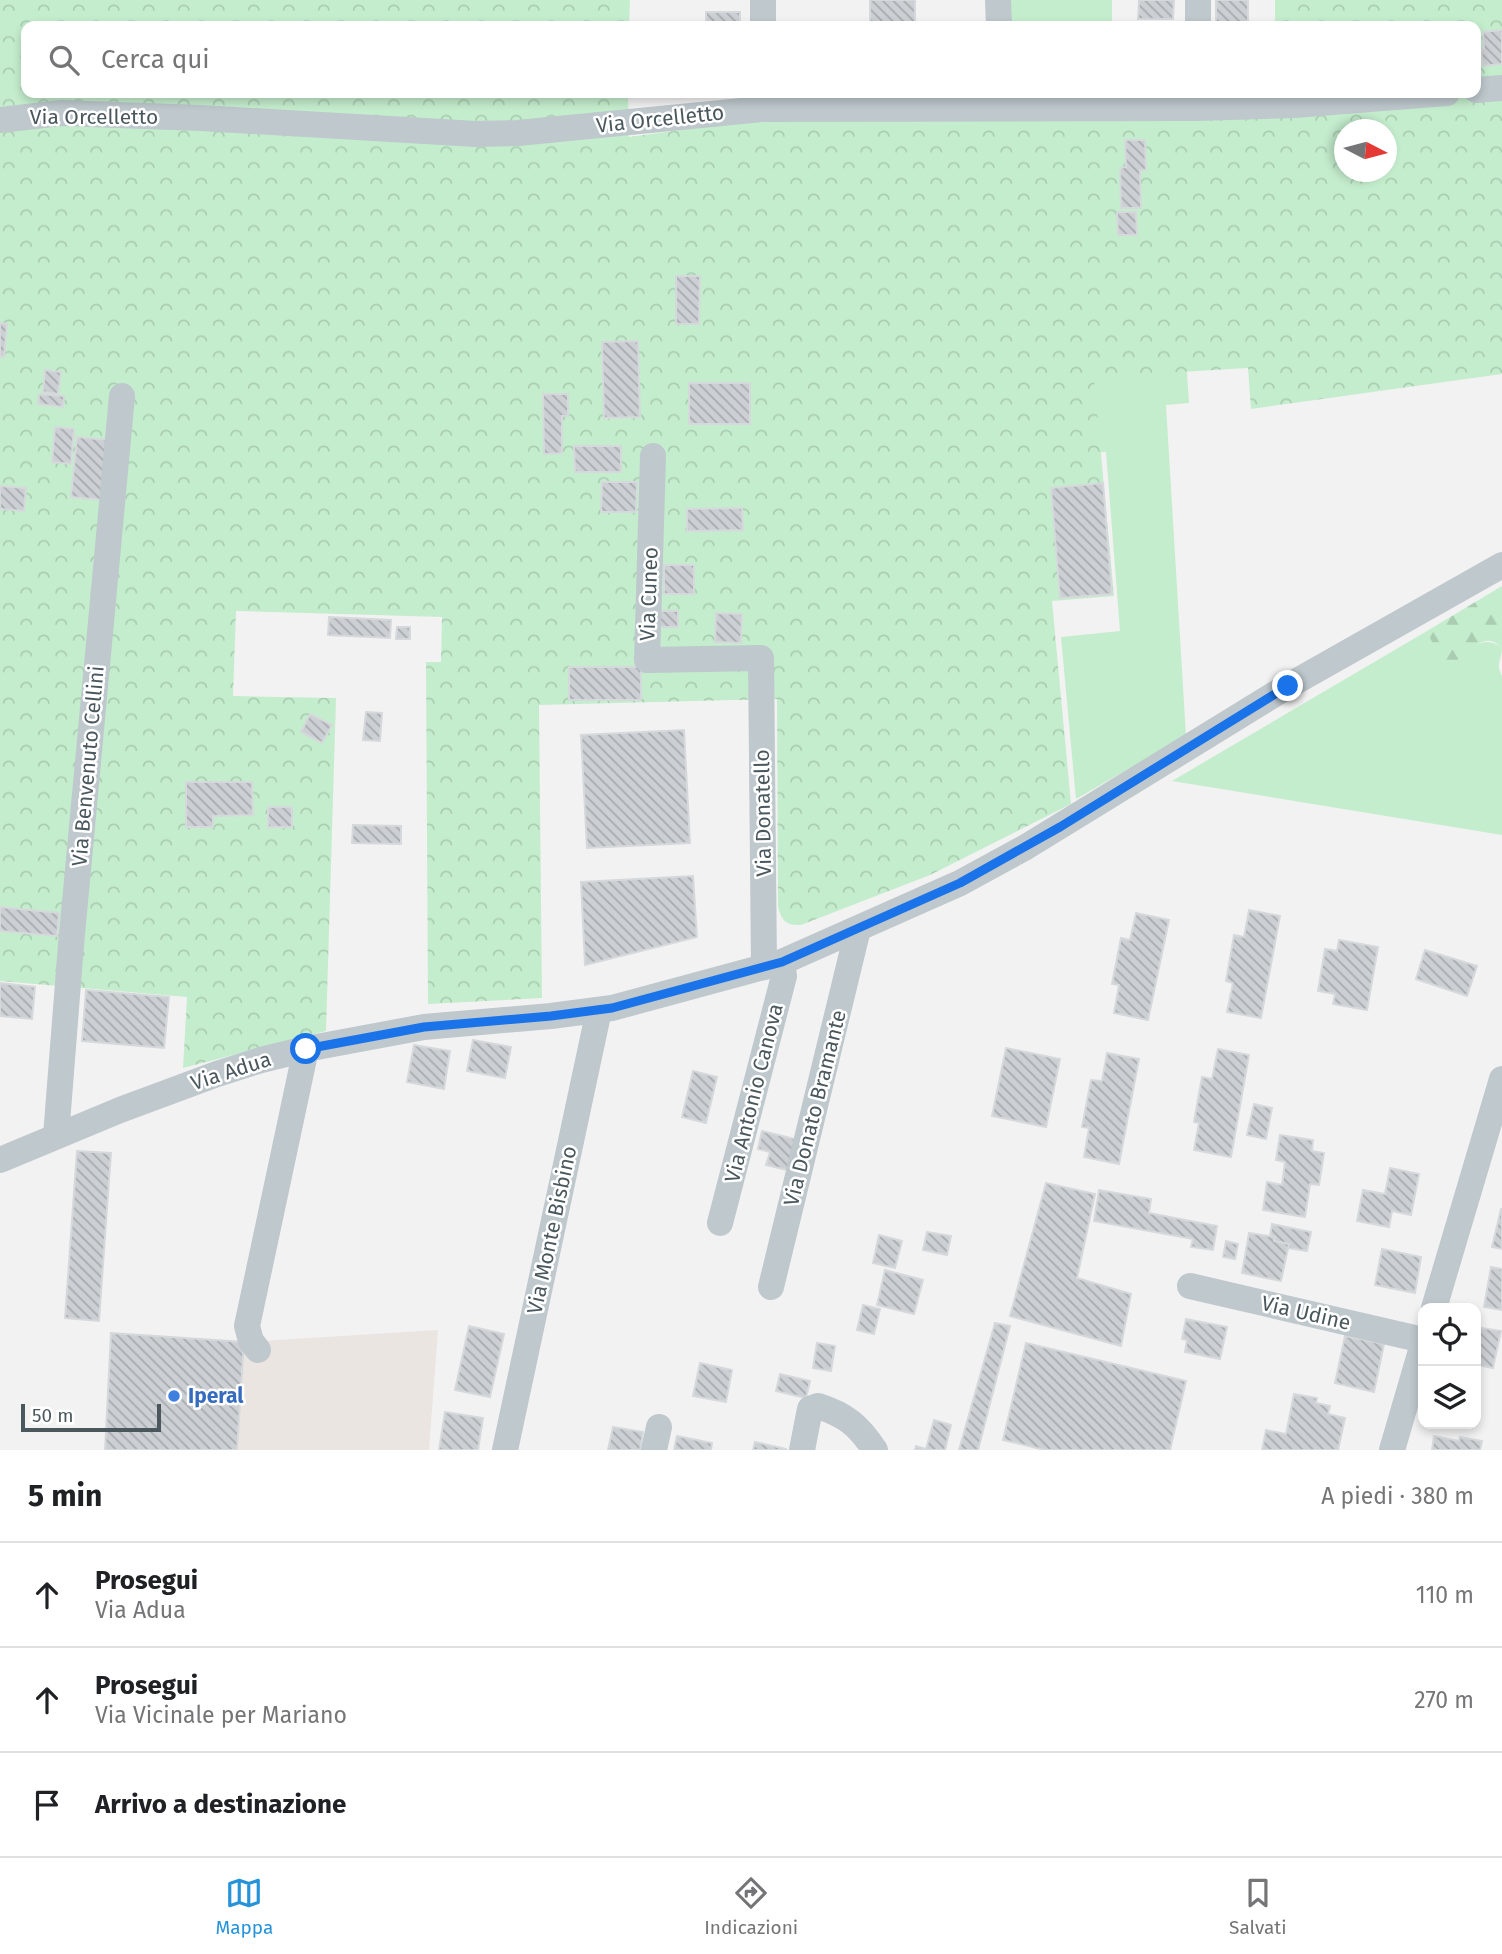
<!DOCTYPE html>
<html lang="it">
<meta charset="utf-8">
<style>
body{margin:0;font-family:"Fira Sans",sans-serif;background:#f6f6f6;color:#202124}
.controls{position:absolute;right:21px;bottom:21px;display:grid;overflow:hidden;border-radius:14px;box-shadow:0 4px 10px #0003}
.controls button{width:63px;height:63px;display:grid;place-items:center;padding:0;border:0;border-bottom:2px solid #e0e0e0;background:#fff;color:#202124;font:35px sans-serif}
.compass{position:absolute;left:1334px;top:119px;width:63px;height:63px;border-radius:50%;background:#fff;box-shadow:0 4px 10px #0003;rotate:96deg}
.scale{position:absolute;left:21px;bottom:18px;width:140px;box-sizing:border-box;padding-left:7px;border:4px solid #4a585e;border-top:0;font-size:19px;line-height:24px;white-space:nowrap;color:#4a585e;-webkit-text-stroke:5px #fff;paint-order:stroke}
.stop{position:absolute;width:21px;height:21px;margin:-16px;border:5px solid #1a73e8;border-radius:50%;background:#fff}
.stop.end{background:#1a73e8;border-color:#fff;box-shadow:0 2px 7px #0008}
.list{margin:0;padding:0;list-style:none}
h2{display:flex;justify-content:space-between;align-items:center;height:91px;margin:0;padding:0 28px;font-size:30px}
h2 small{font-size:23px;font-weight:400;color:#757577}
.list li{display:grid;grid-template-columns:46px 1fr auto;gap:21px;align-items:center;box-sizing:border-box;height:105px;padding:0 28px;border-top:2px solid #e0e0e0}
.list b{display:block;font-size:26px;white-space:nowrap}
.list p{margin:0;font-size:23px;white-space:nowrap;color:#757577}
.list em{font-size:23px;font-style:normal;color:#757577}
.icon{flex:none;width:38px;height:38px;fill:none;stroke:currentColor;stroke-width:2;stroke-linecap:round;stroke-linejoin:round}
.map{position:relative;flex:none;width:1502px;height:1450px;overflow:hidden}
.search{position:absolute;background:#fff;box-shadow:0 4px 10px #0003;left:21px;right:21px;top:21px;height:77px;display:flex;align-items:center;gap:18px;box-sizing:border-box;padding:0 24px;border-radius:14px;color:#757577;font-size:26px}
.sheet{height:406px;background:#fff}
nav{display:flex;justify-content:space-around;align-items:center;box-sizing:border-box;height:98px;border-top:2px solid #e0e0e0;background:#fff;font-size:19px;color:#757577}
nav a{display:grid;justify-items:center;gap:4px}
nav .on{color:#2693d9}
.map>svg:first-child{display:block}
.commercial{fill:#eae5e0}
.green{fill:#c4edcd}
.forest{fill:url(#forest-firs)}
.park{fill:url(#park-crowns);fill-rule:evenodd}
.building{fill:url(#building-back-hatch);stroke:#d6d9dc;stroke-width:2}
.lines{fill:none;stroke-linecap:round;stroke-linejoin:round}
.minor{stroke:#bec8cd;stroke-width:26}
.route{stroke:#1a73e8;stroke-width:9}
.shop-dot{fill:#3f7fe0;stroke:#fff;stroke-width:2.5}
.labels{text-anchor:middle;stroke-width:5;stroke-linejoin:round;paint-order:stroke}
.street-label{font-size:21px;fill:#4a585e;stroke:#fff}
.shop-label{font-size:21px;font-weight:bold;fill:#366cbe;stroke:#fff;text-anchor:start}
</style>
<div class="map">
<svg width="1502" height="1450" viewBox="0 0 1502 1450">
<defs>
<pattern id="forest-firs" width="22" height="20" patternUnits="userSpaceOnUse" patternTransform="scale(1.75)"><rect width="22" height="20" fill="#c4edcd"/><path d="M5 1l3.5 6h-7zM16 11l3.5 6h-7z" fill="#aacdb2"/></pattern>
<pattern id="park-crowns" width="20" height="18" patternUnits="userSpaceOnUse" patternTransform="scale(1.75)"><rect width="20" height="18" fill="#c4edcd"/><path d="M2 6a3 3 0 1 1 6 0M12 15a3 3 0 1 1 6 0" fill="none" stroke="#aacdb2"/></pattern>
<pattern id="building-back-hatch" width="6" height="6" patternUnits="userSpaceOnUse" patternTransform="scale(1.75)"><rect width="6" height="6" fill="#cccfd3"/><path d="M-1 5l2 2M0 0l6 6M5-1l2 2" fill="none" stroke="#a8abae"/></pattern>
</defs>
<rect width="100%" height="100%" fill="#f3f2f2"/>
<polygon class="commercial" points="438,1330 429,1450 105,1450 111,1333 244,1342"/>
<g class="green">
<rect x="1008" y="0" width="104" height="26"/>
<polygon points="1178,239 1189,403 1166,405 1186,736 1076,799 1061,637 1120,631 1106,452 1041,456"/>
<path d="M1427,631L1442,657L1459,660C1475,647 1481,635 1502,647C1502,660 1495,664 1502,676V835L1172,781Z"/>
</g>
<path class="forest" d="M1502,586V647C1497,644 1492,640 1487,641C1471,642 1462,670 1444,659C1436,654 1431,639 1427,631Z"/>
<path class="park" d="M0,0H630L629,26H26V93H628L629,137L770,118L1274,93H1476V26H1275V0H1502V374L1251,409L1248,368L1094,377L1114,596L1052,601L1071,804L930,875L801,925C786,926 781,920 778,906L777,699L539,705L542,998L428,1004L426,662H441L442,617L236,611L233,696L336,698L326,1031L183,1068L187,997L0,981ZM1344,130H1386V172H1344Z"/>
<g class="building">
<rect x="870" y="0" width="45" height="26"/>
<polygon points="1139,0 1174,0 1173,19 1138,19"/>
<polygon points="1216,0 1248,0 1248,23 1216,24"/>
<rect x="706" y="12" width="34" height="14"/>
<polygon points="1502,30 1502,64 1483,66 1481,49 1484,49 1483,32"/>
<polygon points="1125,140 1145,140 1146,170 1140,170 1141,208 1121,208 1120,168 1126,167"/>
<polygon points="1117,212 1136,212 1137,235 1118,235"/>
<polygon points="676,276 700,276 699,324 676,324"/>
<polygon points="0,323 7,324 4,357 0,357"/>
<polygon points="638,341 640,417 604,418 602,342"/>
<polygon points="45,370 61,372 58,394 43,392"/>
<rect x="689" y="383" width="61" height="41"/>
<polygon points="39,394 64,396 63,407 38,404"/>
<polygon points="543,394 568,394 568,416 562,416 562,453 544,454"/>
<polygon points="55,427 74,429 71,464 52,462"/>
<polygon points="77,437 108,440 102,500 71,497"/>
<polygon points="574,446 621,446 621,472 575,472"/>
<polygon points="602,482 637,482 636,512 601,512"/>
<polygon points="1103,483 1112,594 1060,598 1051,488"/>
<polygon points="0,486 26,488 24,511 0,509"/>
<polygon points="742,508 743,530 687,531 687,509"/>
<rect x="664" y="565" width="30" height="29"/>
<polygon points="657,611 678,611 678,627 656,627"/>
<polygon points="716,613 742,614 741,643 715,642"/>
<polygon points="329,617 391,620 390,638 328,635"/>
<polygon points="397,627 410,627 410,639 396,639"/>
<rect x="569" y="667" width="72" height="33"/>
<polygon points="366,712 382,713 380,741 363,740"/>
<polygon points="310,714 332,725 322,743 301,732"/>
<polygon points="684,730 690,843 587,848 581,735"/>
<polygon points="186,782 252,782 253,815 213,816 213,827 186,827"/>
<rect x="268" y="807" width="24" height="20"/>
<polygon points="353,825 401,826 401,844 352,843"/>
<polygon points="693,876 697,937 585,965 581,882"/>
<polygon points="0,907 59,913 57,936 0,931"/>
<polygon points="1249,910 1280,916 1261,1018 1227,1012 1233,983 1226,981 1234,935 1244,937"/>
<polygon points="1136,913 1169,920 1148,1020 1114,1013 1119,985 1112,984 1121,938 1130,940"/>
<polygon points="1339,940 1378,947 1367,1010 1333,1004 1335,994 1318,991 1325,949 1337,951"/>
<polygon points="1425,950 1477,966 1467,996 1416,979"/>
<polygon points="0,983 35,987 32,1019 0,1016"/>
<polygon points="86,990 169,997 164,1048 82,1041"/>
<polygon points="473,1040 511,1047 505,1078 467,1071"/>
<polygon points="414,1045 450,1051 444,1089 407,1082"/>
<polygon points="1006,1048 1060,1059 1046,1127 992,1116"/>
<polygon points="1218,1049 1249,1055 1231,1157 1194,1150 1199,1123 1194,1122 1202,1077 1212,1079"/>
<polygon points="1107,1053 1139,1059 1119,1164 1084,1157 1089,1128 1082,1127 1091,1080 1102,1081"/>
<polygon points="693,1071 717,1077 706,1123 682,1117"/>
<polygon points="1254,1104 1272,1108 1266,1139 1247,1135"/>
<polygon points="762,1131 799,1140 791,1171 766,1165 770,1152 758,1149"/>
<polygon points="1280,1135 1313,1140 1312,1151 1324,1153 1319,1185 1310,1184 1305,1217 1263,1210 1267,1182 1282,1185 1285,1162 1276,1160"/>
<polygon points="77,1151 111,1153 99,1321 65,1318"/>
<polygon points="1390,1168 1419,1174 1411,1215 1392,1211 1389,1227 1357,1221 1363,1190 1385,1194"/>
<polygon points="1046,1183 1095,1194 1077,1278 1131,1294 1121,1346 1010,1316"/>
<polygon points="1099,1190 1151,1199 1149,1213 1217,1226 1213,1250 1191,1247 1193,1239 1094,1221"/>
<polygon points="1501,1209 1502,1209 1502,1249 1492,1247"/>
<polygon points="1272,1224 1311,1232 1307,1251 1288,1248 1289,1244 1274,1241 1275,1237 1270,1236"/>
<polygon points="927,1232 951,1236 947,1255 923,1250"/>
<polygon points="1249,1233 1275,1237 1274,1241 1289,1244 1281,1281 1242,1273"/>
<polygon points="879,1235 902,1241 895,1268 873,1263"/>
<polygon points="1226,1241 1238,1244 1235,1259 1223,1257"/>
<polygon points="1382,1249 1421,1257 1415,1293 1375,1285"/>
<polygon points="1491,1267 1502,1269 1502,1310 1484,1307"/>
<polygon points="885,1270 923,1280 914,1314 877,1305"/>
<polygon points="863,1305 880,1309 874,1334 857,1330"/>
<polygon points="1186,1319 1227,1327 1220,1359 1185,1352 1187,1340 1182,1339"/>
<polygon points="995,1323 1010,1326 978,1450 959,1450"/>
<polygon points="469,1326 504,1334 490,1397 455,1390"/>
<polygon points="1476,1327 1501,1331 1493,1368 1476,1365"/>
<polygon points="111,1333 244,1342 237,1450 105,1450"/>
<polygon points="1345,1336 1384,1344 1374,1392 1335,1383"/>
<polygon points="817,1343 835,1346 831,1371 813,1368"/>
<polygon points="1026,1343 1186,1381 1170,1450 1045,1450 1003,1440"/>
<polygon points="700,1363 732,1370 726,1402 693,1396"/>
<polygon points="780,1374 810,1381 806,1398 776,1391"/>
<polygon points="1294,1394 1317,1398 1316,1403 1330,1406 1328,1414 1345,1418 1338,1450 1262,1450 1266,1430 1286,1434"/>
<polygon points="445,1412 483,1418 478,1450 439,1450"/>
<polygon points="934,1420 951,1425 945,1450 915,1450 916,1446 926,1449"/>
<polygon points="613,1427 643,1432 640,1450 608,1450"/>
<polygon points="677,1436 712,1443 711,1450 674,1450"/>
<polygon points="1434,1436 1459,1441 1460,1437 1482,1441 1480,1450 1432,1450"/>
<polygon points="755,1442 786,1449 786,1450 753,1450"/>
</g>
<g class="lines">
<g class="minor">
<polyline points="998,0 999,26"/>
<polyline points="763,26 763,0"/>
<polyline points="1198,26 1198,0"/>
<polyline points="1476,90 1502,88"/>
<polyline points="0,120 61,113 201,118 476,134 518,133 762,109 1196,108 1294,105 1447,93"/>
<polyline points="653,456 647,660 761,658 764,967"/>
<polyline points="56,1136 71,945 122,396"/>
<polyline points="0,1160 120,1110 217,1074 261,1060 306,1049 424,1027 551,1016 612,1008 782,962 960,883 1026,847 1288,686 1502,565"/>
<polyline points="720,1223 784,976 782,962"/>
<polyline points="1190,1286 1423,1340"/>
<polyline points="771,1287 858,929"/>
<polyline points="1434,1308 1502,1079"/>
<polyline points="258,1350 251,1341 247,1326 306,1049"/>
<polyline points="505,1450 599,1010"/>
<polyline points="654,1450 659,1427"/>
<path d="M802,1450L810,1409L818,1406C846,1415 858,1425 875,1450"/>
<polyline points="1392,1450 1423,1344"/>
</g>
</g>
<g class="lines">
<polyline class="route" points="306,1049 424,1027 551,1016 612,1008 782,962 960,883 1060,827 1288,686"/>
</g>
<circle class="shop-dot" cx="174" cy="1396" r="7"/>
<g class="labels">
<g class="street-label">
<text x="94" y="124">Via Orcelletto</text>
<text transform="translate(660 119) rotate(-6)" y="7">Via Orcelletto</text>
<text transform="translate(649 594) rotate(-88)" y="7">Via Cuneo</text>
<text transform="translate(88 766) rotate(-85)" y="7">Via Benvenuto Cellini</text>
<text transform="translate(763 813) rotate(-91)" y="7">Via Donatello</text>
<text transform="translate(231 1071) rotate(-18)" y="7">Via Adua</text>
<text transform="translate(754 1093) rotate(-76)" y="7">Via Antonio Canova</text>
<text transform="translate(815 1108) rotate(-76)" y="7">Via Donato Bramante</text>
<text transform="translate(552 1230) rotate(-78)" y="7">Via Monte Bisbino</text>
<text transform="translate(1306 1313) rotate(13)" y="7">Via Udine</text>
</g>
<g class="shop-label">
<text x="188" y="1403">Iperal</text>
</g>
</g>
</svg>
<div class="controls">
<button><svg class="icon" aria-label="locate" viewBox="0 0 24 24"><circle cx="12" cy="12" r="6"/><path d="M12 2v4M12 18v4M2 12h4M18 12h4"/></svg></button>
<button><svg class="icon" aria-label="layers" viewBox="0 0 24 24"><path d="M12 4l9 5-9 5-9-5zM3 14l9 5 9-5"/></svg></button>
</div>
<svg class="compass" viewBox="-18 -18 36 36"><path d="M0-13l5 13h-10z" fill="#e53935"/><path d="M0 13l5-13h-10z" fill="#757577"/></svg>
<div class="scale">50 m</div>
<div class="stop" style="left:306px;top:1049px"></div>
<div class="stop end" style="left:1288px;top:686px"></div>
<div class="search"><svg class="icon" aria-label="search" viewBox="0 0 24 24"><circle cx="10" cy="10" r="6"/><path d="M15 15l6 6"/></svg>Cerca qui</div>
</div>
<section class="sheet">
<h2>5 min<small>A piedi · 380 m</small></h2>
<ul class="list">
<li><svg class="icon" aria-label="ahead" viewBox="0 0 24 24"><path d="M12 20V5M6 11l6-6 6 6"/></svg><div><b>Prosegui</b><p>Via Adua</p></div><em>110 m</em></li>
<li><svg class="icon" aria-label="ahead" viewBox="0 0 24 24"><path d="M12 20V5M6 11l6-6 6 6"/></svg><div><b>Prosegui</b><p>Via Vicinale per Mariano</p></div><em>270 m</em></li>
<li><svg class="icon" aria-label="arrive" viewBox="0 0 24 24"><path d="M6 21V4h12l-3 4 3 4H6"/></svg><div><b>Arrivo a destinazione</b></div></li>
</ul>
</section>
<nav>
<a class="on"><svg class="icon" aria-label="map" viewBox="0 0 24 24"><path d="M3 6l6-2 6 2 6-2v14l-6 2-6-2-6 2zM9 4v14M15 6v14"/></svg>Mappa</a>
<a><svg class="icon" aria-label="directions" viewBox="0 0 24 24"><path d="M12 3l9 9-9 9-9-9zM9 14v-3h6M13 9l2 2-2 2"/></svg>Indicazioni</a>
<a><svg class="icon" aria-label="saved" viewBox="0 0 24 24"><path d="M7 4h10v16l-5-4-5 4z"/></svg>Salvati</a>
</nav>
